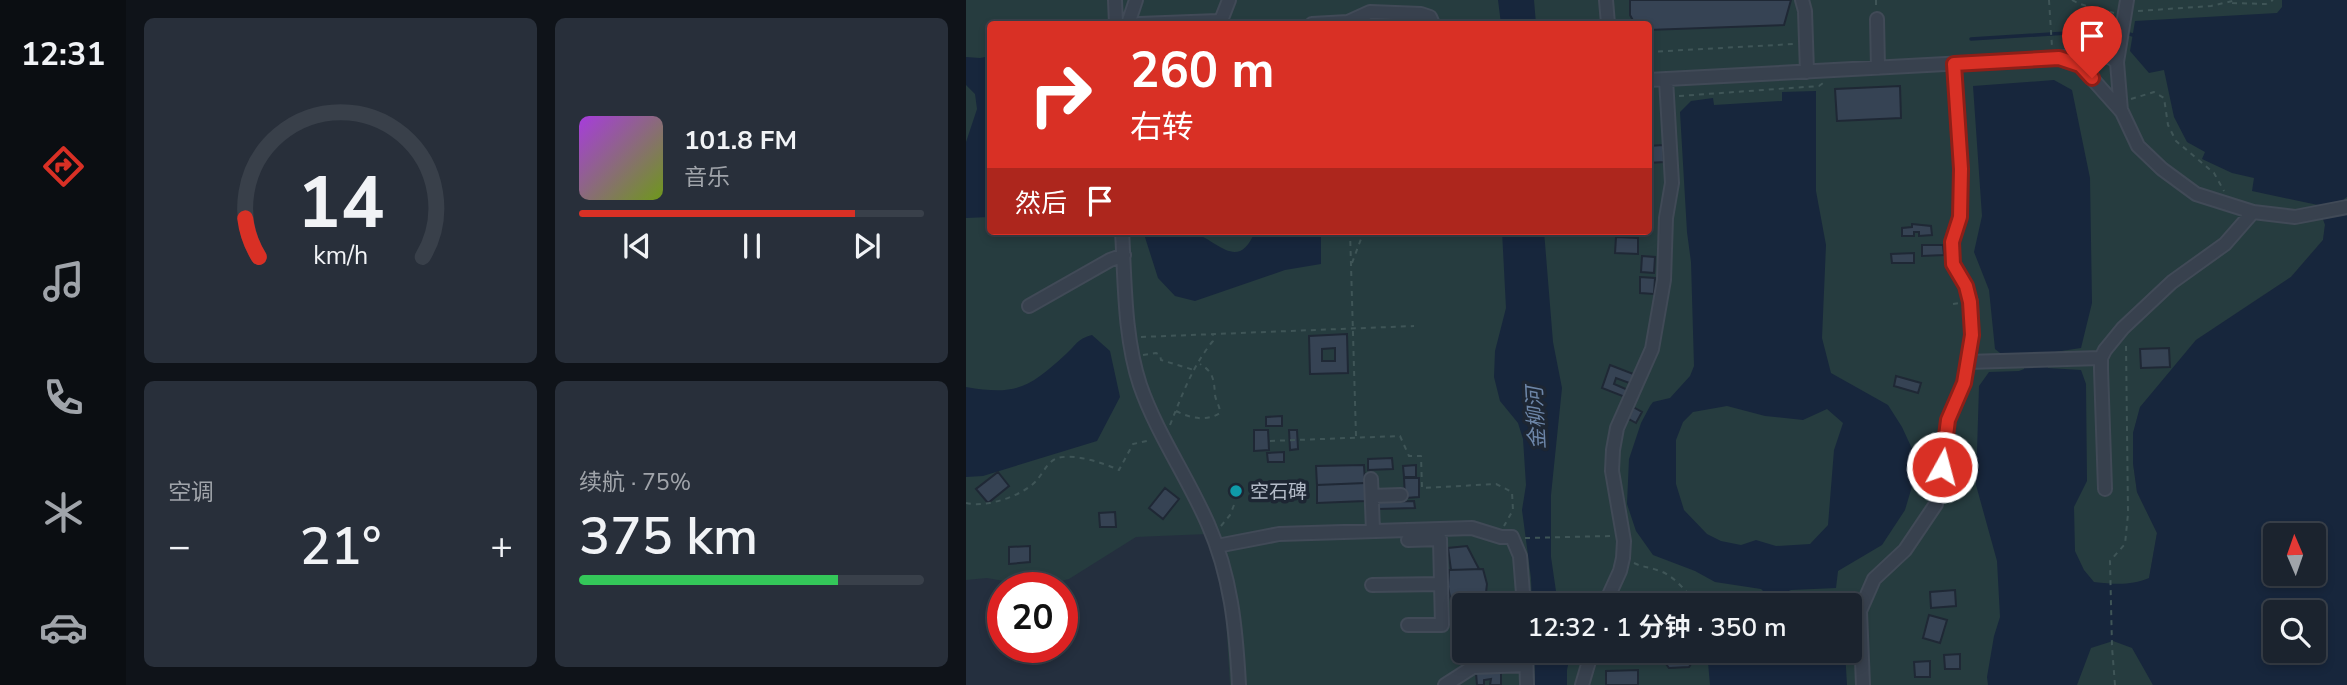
<!DOCTYPE html>
<html lang="zh">
<head>
<meta charset="utf-8">
<style>
  :root { --surface:#1b232e; --page:#282f3a; --text:#f1f3f6; --muted:#a0a4aa; --line:#39404a; --accent:#d93025 }
  body { margin:0; font-family:"Nunito Sans","Noto Sans SC",sans-serif; background:var(--page); color:var(--text); height:100vh; display:flex; flex-direction:column; font-size:26px; white-space:nowrap }
  * { box-sizing:border-box; margin:0 }
  p { font-size:23px; color:var(--muted) }
  .icon { flex:none; width:38px; height:38px; fill:none; stroke:currentColor; stroke-width:2; stroke-linecap:round; stroke-linejoin:round }
  .map { position:relative; flex:1; overflow:hidden }
  .drawer { display:flex; flex-direction:column; gap:18px; padding:18px; background:#0f1319; width:840px }
  .drawer>* { flex:none }
  .top-card { position:absolute; left:21px; top:21px; width:665px; height:214px; border-radius:7px; box-shadow:0 4px 10px #0003,0 0 0 2px var(--line); background:#d93025; color:#fff; overflow:hidden }
  .needle { width:46px; rotate:358deg }
  .fabs { position:absolute; left:1297px; top:523px; display:grid; gap:14px }
  .fabs a { display:grid; place-items:center; width:63px; height:63px; border-radius:7px; background:var(--surface); box-shadow:0 4px 10px #0003,0 0 0 2px var(--line); font-size:35px }
  .speed { position:absolute; left:21px; top:572px; display:flex; gap:14px; font-size:35px; font-weight:700; text-align:center }
  .speed>* { display:grid; place-content:center; width:91px; height:91px; border-radius:50%; background:var(--surface); box-shadow:0 4px 10px #0003,0 0 0 2px var(--line); line-height:1 }
  .speed .limit { border:10px solid #d22; background:#fff; color:#111 }
  .pin { position:absolute; display:grid; place-items:center; width:60px; height:60px; color:#fff; margin:-72px -30px; border-radius:50% 50% 50% 0; rotate:-45deg; box-shadow:0 0 7px #0007 }
  .pin .icon { rotate:45deg }
  .me { position:absolute; width:77px; margin:-38px; rotate:7deg; stroke-linejoin:round; filter:drop-shadow(0 0 5px #0008) }
  .turn { display:flex; align-items:center; gap:24px; height:147px; padding:0 28px; font-size:32px }
  .turn .icon { width:91px; height:91px; stroke-width:2.5 }
  .turn b { display:block; font-size:49px; line-height:60px }
  .then { display:flex; align-items:center; height:66px; padding:0 28px; background:#0003; gap:14px; font-size:26px }
  .big { font-size:52px; font-weight:600; line-height:1.1 }
  .drawer .widget { flex:1; display:flex; flex-direction:column; justify-content:center; gap:10px; min-width:0; padding:0 24px; border-radius:10px; background:var(--page) }
  .drawer .dial { align-items:center; gap:0 }
  .dial svg { height:182px; overflow:visible; fill:none; stroke:var(--line); stroke-width:7; stroke-linecap:round; text-anchor:middle }
  .dial text { fill:var(--text); stroke:none }
  .song { display:flex; align-items:center; gap:21px }
  .cover { width:84px; height:84px; border-radius:10px; background:linear-gradient(135deg,hsl(280 70% 55%),hsl(80 70% 35%)) }
  .played { height:7px; border-radius:4px; background:linear-gradient(90deg,var(--accent) 80%,var(--line) 80%) }
  .keys { display:flex; justify-content:space-around; direction:ltr }
  .heat { display:flex; justify-content:space-between; align-items:center; font-size:38px; direction:ltr }
  .charge { height:10px; border-radius:5px; background:linear-gradient(90deg,#34c759 75%,var(--line) 0) }
  .drawer .tiles { flex:1; display:grid; gap:18px; grid-template-columns:repeat(2,1fr) }
  .trip { position:absolute; left:486px; top:593px; width:410px; height:70px; border-radius:7px; background:var(--surface); box-shadow:0 4px 10px #0003,0 0 0 2px var(--line); font-weight:600; line-height:70px; text-align:center }
  main { display:flex; flex:1; min-height:0 }
  .tabs { display:flex; flex-direction:column; width:126px; justify-content:space-around; align-items:center; background:#0b0e12; color:var(--muted) }
  .tabs .icon { width:49px; height:49px }
  .tabs .on { color:var(--accent) }
  .tabs b { font-size:32px; color:var(--text) }
  .map>svg:first-child { display:block }
  .green { fill:#263c3f; fill-rule:evenodd }
  .water { fill:#17263c; fill-rule:evenodd }
  .lines { fill:none; stroke-linecap:round; stroke-linejoin:round }
  .stream { stroke:#17263c; stroke-width:3.5 }
  .building { fill:#364354; stroke:#1f2835; stroke-width:2; fill-rule:evenodd }
  .minor-casing { stroke:#414a57; stroke-width:16 }
  .path { stroke:#3f5557; stroke-width:2; stroke-dasharray:5 5; stroke-linecap:butt }
  .minor { stroke:#38414e; stroke-width:12 }
  .route-casing { stroke:#8d1f18; stroke-width:18 }
  .route { stroke:#d93025; stroke-width:12 }
  .culture-dot { fill:#0f9aa8; stroke:#1d2633; stroke-width:2.5 }
  .labels { text-anchor:middle; stroke-width:7; stroke-linejoin:round; paint-order:stroke }
  .poi-label { font-size:19px; fill:#b4bcc9; stroke:#1d2633; text-anchor:start }
  .water-label { font-size:21px; font-style:italic; fill:#6d86a8; stroke:#1d2633 }
</style>
</head>
<body>
<main>
<nav class="tabs">
<b>12:31</b>
<svg class="icon on" aria-label="directions" viewBox="0 0 24 24"><path d="M12 3l9 9-9 9-9-9zM9 14v-3h6M13 9l2 2-2 2"/></svg>
<svg class="icon" aria-label="music" viewBox="0 0 24 24"><path d="M9 18V5l10-2v13"/><circle cx="6" cy="18" r="3"/><circle cx="16" cy="16" r="3"/></svg>
<svg class="icon" aria-label="phone" viewBox="0 0 24 24"><path d="M5 4h4l2 5-3 2q2 4 5 5l2-3 5 2v4C11 20 4 13 5 4z"/></svg>
<svg class="icon" aria-label="climate" viewBox="0 0 24 24"><path d="M12 3v18M4 7l16 10M4 17L20 7"/></svg>
<svg class="icon" aria-label="car" viewBox="0 0 24 24"><path d="M5 17H2v-5l4-1 3-4h7l3 4 3 1v5h-3M9 17h6M6 11h13"/><circle cx="7" cy="17" r="2"/><circle cx="17" cy="17" r="2"/></svg>
</nav>
<section class="drawer">
<div class="tiles">
<div class="widget dial"><svg viewBox="0 0 100 80">
<path d="M14 69A42 42 0 1 1 86 69"/>
<path d="M14 69A42 42 0 0 1 8 52" stroke="#d93025"/>
<text x="50" y="56" font-size="32" font-weight="700">14</text>
<text x="50" y="72" font-size="11">km/h</text>
</svg></div>
<div class="widget">
<div class="song"><i class="cover"></i><div><b>101.8 FM</b><p>音乐</p></div></div>
<div class="played"></div>
<div class="keys"><svg class="icon" aria-label="previous" viewBox="0 0 24 24"><path d="M18 5L8 12l10 7zM5 5v14"/></svg><svg class="icon" aria-label="pause" viewBox="0 0 24 24"><path d="M8 5v14M16 5v14"/></svg><svg class="icon" aria-label="next" viewBox="0 0 24 24"><path d="M6 5l10 7-10 7zM19 5v14"/></svg></div>
</div>
<div class="widget"><p>空调</p>
<div class="heat"><a>−</a><b class="big">21°</b><a>+</a></div>
</div>
<div class="widget"><p>续航 · 75%</p><b class="big">375 km</b><div class="charge"></div></div>
</div>
</section>
<div class="map">
<svg width="1381" height="685" viewBox="0 0 1381 685">
  <rect width="100%" height="100%" fill="#242f3e"/>
  <path class="green" d="M0,0H1381V209L1359,225L1357,240L1325,277L1230,340L1174,408L1167,434V463L1171,492L1191,533L1183,579L1179,669L1187,685H264L258,586L241,534L170,537L103,579L72,587L21,578L0,580ZM24,24H682V231H24ZM499,606H884V651H499Z"/>
  <path class="water" d="M532,0H568L570,24H535Z
    M1316,0H1381V197L1378,199L1381,209V685H1187L1166,648L1147,641L1125,648L1111,685H1022L1021,677L1028,636L1034,617L1031,561L1010,485L1013,386L1023,372L1053,371L1058,369V353H1034L1029,349L1023,290L1008,252L1016,216L1007,86L1088,80L1106,90L1124,178L1126,303L1115,348L1082,353V368L1115,370L1120,384L1121,481L1108,507L1109,551L1118,570L1128,582C1148,584 1164,586 1183,578L1191,533L1171,492L1167,463V433L1174,407L1230,340L1325,277L1357,240L1359,225L1352,205L1286,191L1288,178L1266,173L1236,159L1239,152L1221,142L1208,117L1198,70L1183,73L1164,51L1169,21L1311,13L1316,7ZM1309,536H1348V574H1309ZM1309,612H1348V651H1309Z
    M24,56V217L0,218V142L11,109L9,94L0,85V57L14,58Z
    M850,91V191L860,245L856,338L865,373L922,405L936,427L948,453L947,483L939,510L916,545L872,571L870,588L825,590L816,594V605H797L800,602L799,593L795,589L749,582L729,571L687,555L670,531L661,504L663,459L675,423L684,406L687,402L704,398L724,376L728,366L725,262L721,232L714,112L725,101L747,98L748,105L816,101V92ZM761,406L799,416L837,420L861,409L877,423L868,450L862,525L844,544L810,546L790,540L775,545L755,541L741,534L718,510L710,484V440L717,422L727,412Z
    M177,231C190,231 216,228 227,232C253,242 273,272 289,231H355V264L319,270L229,301L209,296L192,278Z
    M536,231H578L587,342L596,388L585,495V557L592,605H566L565,578L556,510L560,485L557,439L552,423L534,401L528,377L529,351L540,308Z
    M126,335L144,351L154,397L131,441L17,476L0,477V387C51,396 64,387 100,354C111,344 111,339 126,335Z
    M568,651H605L601,670V685H569Z
    M741,651H879L881,685H744Z"/>
  <g class="lines">
    <path class="stream" d="M1005,39L1148,30L1167,35"/>
  </g>
  <path class="building" d="M664,0H825L818,25L682,30V24H669L664,15Z
    M934,86L935,118L871,121L869,89Z
    M697,145L698,162L682,163V146Z
    M946,224L965,226L966,235L953,236V232H948V236H936V228L946,227Z
    M650,237L672,238V254L649,253Z
    M956,245H977L978,255L956,256Z
    M948,253V263H926L925,254Z
    M676,256L689,257L688,273L675,272Z
    M674,277L689,278L688,294L674,293Z
    M381,334L382,373L344,374L343,336ZM369,348V361H356V349Z
    M1203,348L1204,367L1175,368L1174,349Z
    M644,365L670,375L666,384L650,378L648,384L662,390L659,397L636,388Z
    M930,376L955,383L952,393L928,386Z
    M667,407L676,412L670,423L661,418Z
    M316,416V426H300V417Z
    M288,430H302L303,450L288,451Z
    M323,430H331L332,449L324,450Z
    M318,452V462H302L301,453Z
    M426,458L427,469L402,470V459Z
    M398,465L399,483L351,485L350,466Z
    M450,465V477H438L437,466Z
    M32,472L43,486L22,503L10,489Z
    M438,478H453V497L439,498Z
    M399,483V501L351,503V485Z
    M199,488L213,499L197,519L183,508Z
    M448,501L449,508L412,509V502Z
    M149,512L150,527H134L133,513Z
    M64,546V562L43,564V547Z
    M501,546L513,569L485,570L482,548Z
    M517,569L521,584L519,601L485,602L482,587L483,570Z
    M989,590L990,606L965,608L964,592Z
    M513,601L511,606H499V622L485,621L486,602Z
    M963,615L981,620L974,643L957,638Z
    M703,653H722L725,664L723,667L703,668L700,664V657Z
    M994,654V669H979L978,655Z
    M964,661V677H949L948,662Z
    M672,670V685H640V671Z
    M535,672V685H524L525,679L518,680V685H511L510,673Z"/>
  <g class="lines">
    <defs>
      <path id="minor" d="M149,0L150,24
        M640,0L642,24
        M836,0L839,11L841,72
        M911,19L912,68
        M162,24L170,0
        M173,24L252,21L256,18L263,0
        M346,24L382,22L404,12L455,14L464,17L467,24
        M1097,60L1114,65L1156,112L1172,146L1196,169L1230,194L1287,212L1329,217L1381,207
        M682,80L1093,58C1113,56 1135,48 1151,62
        M1155,111L1151,62L1161,0
        M156,231C159,281 158,337 174,385C191,434 221,476 242,524C265,576 270,628 273,685
        M63,306L144,260L158,255
        M1001,362L1135,358
        M405,479L407,531
        M1139,489L1135,369V358L1139,350L1157,328L1206,282L1259,244L1287,212
        M406,496L435,495
        M251,546L313,534L506,528L535,537H546L554,556L558,606
        M406,585L475,584
        M638,606L654,571L657,558L658,541L646,471L647,450L651,428L686,349L698,280L700,218L706,183L700,79
        M442,625H476L474,539L442,540
        M560,651L561,685
        M479,685L507,667L560,665
        M616,685L626,651
        M897,685L894,611L908,579L939,550L970,504L982,420L998,383L1006,335L1005,302L1000,287L987,264L986,242L994,217L995,169L988,64"/>
    </defs>
    <use href="#minor" class="minor-casing"/>
    <path class="path" d="M910,0V8
      M1083,0L1086,47
      M1106,0C1120,8 1134,8 1148,13
      M1266,3L1300,4L1307,0
      M1172,11L1245,6L1271,0
      M682,52L828,44
      M713,96L853,86L857,83
      M1165,99L1188,92L1198,98L1202,125L1210,141L1248,173L1258,191
      M384,231L390,436
      M386,263L398,231
      M987,304L993,303
      M175,337L448,326
      M177,355L190,353L194,355L195,360L228,370
      M210,411C224,418 240,422 254,413C254,406 250,402 249,395C248,381 248,372 234,364
      M204,425C216,395 227,365 247,341V334
      M304,441L434,436L443,456H455L456,488L530,484L546,492L547,510L538,526
      M0,503C20,508 57,496 71,480C77,473 81,463 89,459C105,452 138,463 153,470L167,444L185,440
      M255,526L264,515L268,505
      M559,538L645,536
      M668,563C676,567 683,567 691,570C706,574 718,589 728,600L888,596
      M1149,685L1146,647L1144,561L1159,544L1162,514L1160,343"/>
    <use href="#minor" class="minor"/>
  </g>
  <g class="lines">
    <defs>
      <path id="route" d="M976,467L982,420L998,383L1006,335L1004,302L1000,286L987,264L986,242L994,217L995,169L988,64L1093,58L1114,65L1126,78"/>
    </defs>
    <use href="#route" class="route-casing"/>
    <use href="#route" class="route"/>
  </g>
  <circle class="culture-dot" cx="270" cy="491" r="7"/>
  <g class="labels">
    <g class="poi-label">
      <text x="284" y="498">空石碑</text>
    </g>
    <g class="water-label">
      <text transform="translate(570 418) rotate(-93)" y="7">金柳河</text>
    </g>
  </g>
</svg>
<div class="fabs">
<a><svg class="needle" viewBox="-14 -14 28 28"><path d="M0-13l5 13h-10z" fill="#e53935"/><path d="M0 13l5-13h-10z" fill="#a0a4aa"/></svg></a>
<a><svg class="icon" aria-label="search" viewBox="0 0 24 24"><circle cx="10" cy="10" r="6"/><path d="M15 15l6 6"/></svg></a>
</div>
<div class="speed"><div class="limit">20</div></div>
<div class="pin" style="left:1126px;top:78px;background:#d93025"><svg class="icon" aria-label="arrive" viewBox="0 0 24 24"><path d="M6 21V4h12l-3 4 3 4H6"/></svg></div>
<svg class="me" style="left:976px;top:467px" viewBox="-20 -20 40 40"><circle r="17" fill="#d93025" stroke="#fff" stroke-width="3"/><path d="M0-11L8 9 0 5-8 9z" fill="#fff"/></svg>
<div class="trip">12:32 · 1 分钟 · 350 m</div>
<div class="top-card">
<div class="turn"><svg class="icon" aria-label="right" viewBox="0 0 24 24"><path d="M7 20v-9h11M14 6l5 5-5 5"/></svg><div><b>260 m</b>右转</div></div>
<div class="then">然后<svg class="icon" aria-label="arrive" viewBox="0 0 24 24"><path d="M6 21V4h12l-3 4 3 4H6"/></svg></div>
</div>
</div>
</main>
</body>
</html>
